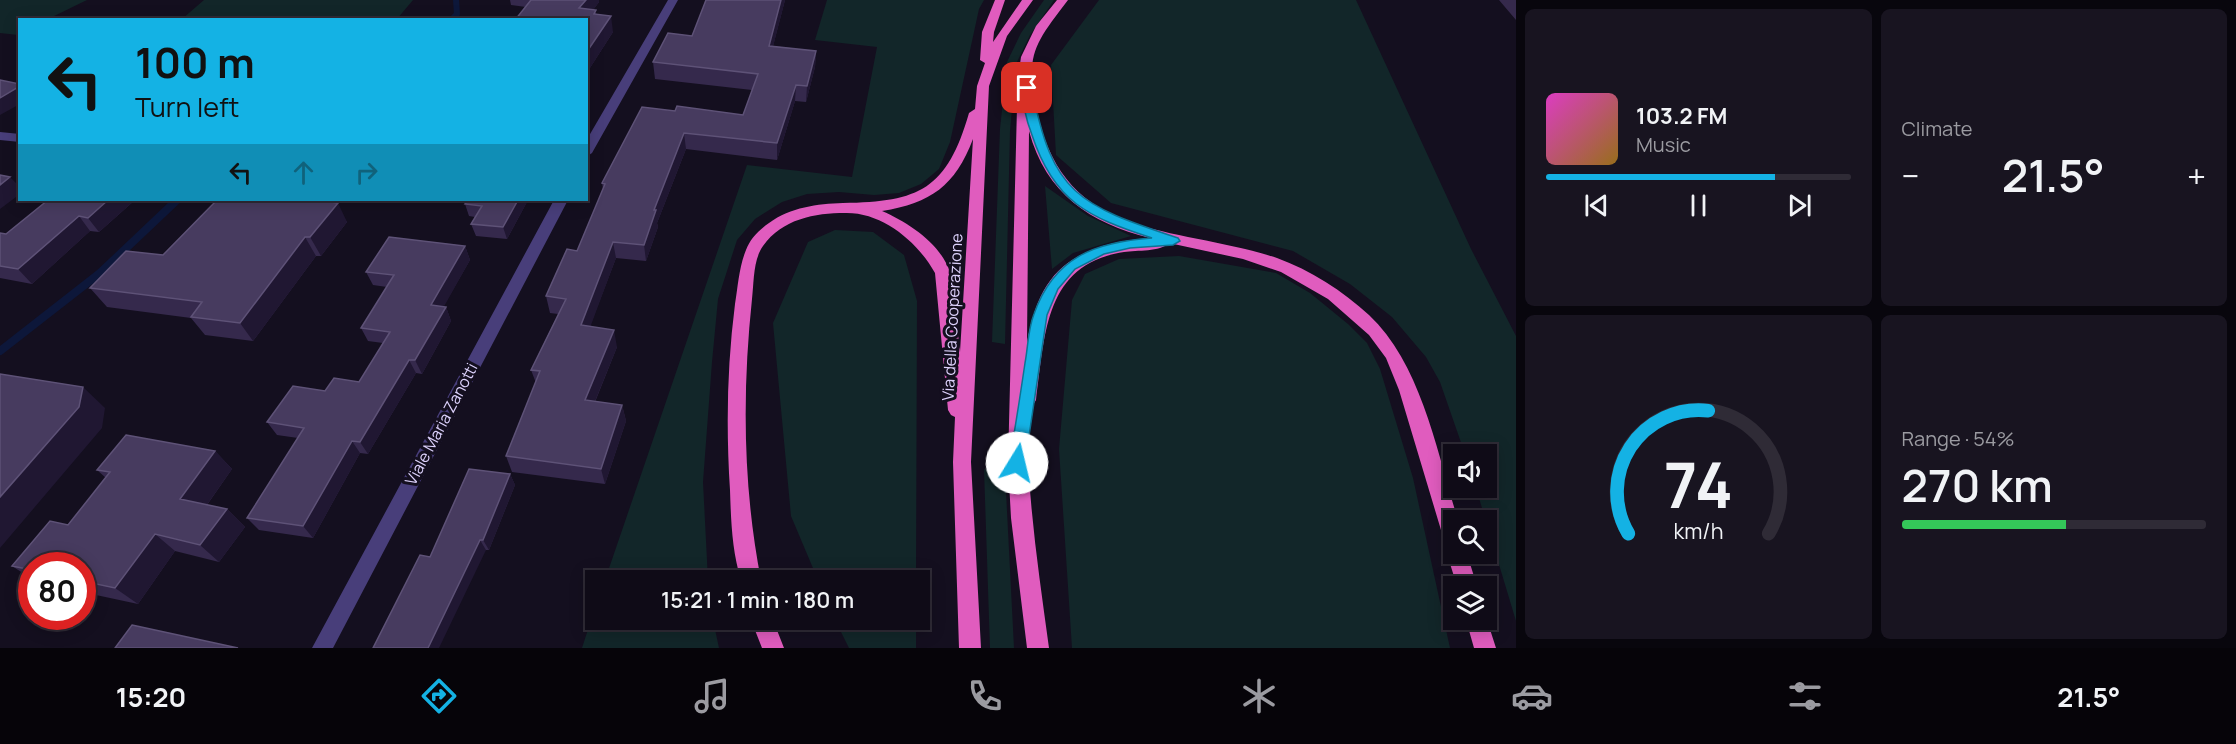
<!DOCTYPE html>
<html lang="en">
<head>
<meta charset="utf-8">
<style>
  :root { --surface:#0f0b17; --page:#181420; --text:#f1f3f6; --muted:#9b9ba1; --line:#2f2b36; --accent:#14b2e4 }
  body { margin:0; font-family:Manrope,sans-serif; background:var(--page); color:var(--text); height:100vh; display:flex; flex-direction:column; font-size:22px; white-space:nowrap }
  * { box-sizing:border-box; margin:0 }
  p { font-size:20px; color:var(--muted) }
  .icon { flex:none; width:33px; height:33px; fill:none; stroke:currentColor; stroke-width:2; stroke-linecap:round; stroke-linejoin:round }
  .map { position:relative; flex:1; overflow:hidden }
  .drawer { display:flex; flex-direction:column; gap:9px; padding:9px; background:#08060d; width:720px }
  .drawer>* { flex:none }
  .banner { position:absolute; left:18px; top:18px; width:570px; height:183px; border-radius:0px; box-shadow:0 3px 15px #0003,0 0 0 2px var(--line); background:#14b2e4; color:#111; overflow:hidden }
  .controls { position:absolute; left:1443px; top:444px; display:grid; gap:12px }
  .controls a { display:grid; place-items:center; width:54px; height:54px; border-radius:0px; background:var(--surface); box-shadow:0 3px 15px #0003,0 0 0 2px var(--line); font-size:30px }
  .speed { position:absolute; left:18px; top:552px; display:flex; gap:12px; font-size:30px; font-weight:700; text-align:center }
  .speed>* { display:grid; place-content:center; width:78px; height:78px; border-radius:50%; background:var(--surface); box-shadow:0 3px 15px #0003,0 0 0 2px var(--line); line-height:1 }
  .speed .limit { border:9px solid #d22; background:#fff; color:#111 }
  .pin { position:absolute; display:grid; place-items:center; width:51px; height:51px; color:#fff; margin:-26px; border-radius:12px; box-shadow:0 3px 9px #0006 }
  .me { position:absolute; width:66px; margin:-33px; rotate:9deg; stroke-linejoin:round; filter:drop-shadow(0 0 4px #0008) }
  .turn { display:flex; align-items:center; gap:21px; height:126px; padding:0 18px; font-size:27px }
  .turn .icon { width:78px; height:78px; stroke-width:2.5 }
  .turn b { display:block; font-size:42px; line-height:51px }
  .lanes { display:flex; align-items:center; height:57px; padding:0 18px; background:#0003; justify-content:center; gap:30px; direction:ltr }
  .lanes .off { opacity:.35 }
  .big { font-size:45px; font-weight:600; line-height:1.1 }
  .drawer .card { flex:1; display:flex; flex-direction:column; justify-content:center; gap:9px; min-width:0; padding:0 21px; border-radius:9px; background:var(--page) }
  .drawer .dial { align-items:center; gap:0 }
  .dial svg { height:156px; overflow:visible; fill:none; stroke:var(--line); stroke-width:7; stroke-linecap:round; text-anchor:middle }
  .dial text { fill:var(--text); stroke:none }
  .song { display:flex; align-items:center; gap:18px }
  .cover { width:72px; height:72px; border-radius:9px; background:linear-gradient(135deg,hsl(310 70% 55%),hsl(40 70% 35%)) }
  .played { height:6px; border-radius:3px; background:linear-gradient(90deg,var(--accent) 75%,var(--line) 75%) }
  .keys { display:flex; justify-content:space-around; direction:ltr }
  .heat { display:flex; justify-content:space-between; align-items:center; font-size:33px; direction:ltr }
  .charge { height:9px; border-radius:4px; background:linear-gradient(90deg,#34c759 54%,var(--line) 0) }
  .drawer .tiles { flex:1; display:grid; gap:9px; grid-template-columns:repeat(2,1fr) }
  .trip { position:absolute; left:585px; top:570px; width:345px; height:60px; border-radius:0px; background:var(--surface); box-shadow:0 3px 15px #0003,0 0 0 2px var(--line); font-weight:600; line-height:60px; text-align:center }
  .menu { display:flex; height:96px; justify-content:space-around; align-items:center; background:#060409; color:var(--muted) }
  .menu .icon { width:42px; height:42px }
  .menu .active { color:var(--accent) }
  .menu b { font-size:27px; color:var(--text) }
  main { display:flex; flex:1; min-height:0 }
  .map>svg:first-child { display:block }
  .green { fill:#122629 }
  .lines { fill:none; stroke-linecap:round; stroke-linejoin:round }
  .stream-far1 { stroke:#0d173a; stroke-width:6 }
  .stream { stroke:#0d173a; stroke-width:8 }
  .minor { fill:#483e7a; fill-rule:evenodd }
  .trunk { fill:#e05cbe; fill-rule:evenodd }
  .wall { fill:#35294c }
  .shaded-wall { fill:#201732 }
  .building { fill:#473b5f; stroke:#5e5277; stroke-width:1.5 }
  .route { fill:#14b2e4; stroke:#0d7494; stroke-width:1.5 }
  .labels { text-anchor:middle; stroke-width:6; stroke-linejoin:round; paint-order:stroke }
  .street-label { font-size:16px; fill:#dcd1fb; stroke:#140f1f }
</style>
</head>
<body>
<main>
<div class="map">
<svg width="1516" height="648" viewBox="0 0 1516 648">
  <rect width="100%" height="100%" fill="#140f1f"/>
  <path class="green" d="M0,0H87L48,19L20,20L18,35L0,33Z
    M204,0H413L397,19H182Z
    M827,0H984L979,9L950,142L939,169L921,184L899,193L874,195L839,192L807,194L782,202L755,219L737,240L718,299L712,362L703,482L708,580H605L747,165L852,177L877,47L815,40Z
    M1044,0H1054L1030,35L1016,64L1010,131L1005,344L992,342L1000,129L1007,62L1021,33Z
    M1099,0H1356L1471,249L1516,336V621L1476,488H1486V454H1465L1440,382L1426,357L1392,317L1350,284L1293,251L1111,203L1056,155L1051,65Z
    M1045,186L1088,216L1131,236L1073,253L1052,269Z
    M835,230L873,232L904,255L917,301L916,580H818L791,516L773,323L808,242Z
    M1179,256L1276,273L1310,293L1348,324L1367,343L1380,369L1413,478L1450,648H1072L1059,449L1072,300L1085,274L1119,259Z
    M984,469L1005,472L1014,648H990Z
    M595,608L596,620H713L719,648H582Z
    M835,620H916V648H849Z"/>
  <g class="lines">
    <path class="stream-far1" d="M451,20L457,14L456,0"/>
    <path class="stream" d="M0,351L100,273L177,200"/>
    <path class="minor" d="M668,0H678L592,153L586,157V141Z
      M0,132L20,134V142L0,140Z
      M554,200H568L333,648H312Z"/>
    <path class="trunk" d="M995,0H1005L994,32L993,42L1022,0H1033L1007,36L989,86L971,462L981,648H959L953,462L955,417L951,415L948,410L935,273C917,241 882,212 845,213C815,213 782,219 763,246C753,260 754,282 752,299C742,393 743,488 761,580H741C732,551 731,521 730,490C726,428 727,366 735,304C738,286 739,267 746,250C750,239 759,230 769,223C791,207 817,204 843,203C920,202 947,189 969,113L975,109L977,86L985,63L980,60L982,32ZM973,139L960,352C957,332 957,289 950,272C940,243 909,223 882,211C931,203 955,186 973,139Z
      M1057,0H1068C1032,47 1025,56 1038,115C1066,243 1178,225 1277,258C1310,270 1343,291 1369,315C1422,365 1437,453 1458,520H1454V554H1467L1477,586H1457L1447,554L1450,548L1444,540L1399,390L1386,358L1369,335L1328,299L1281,272L1243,259L1169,243C1160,252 1137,250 1124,252C1044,264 1045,335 1036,400L1033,405L1027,407C1026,489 1038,567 1049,648H1027L1011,518L1008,463L1017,107L1023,103L1018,78L1021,57L1036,26ZM1029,131C1046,194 1090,223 1150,238C1075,247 1041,265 1027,343Z
      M1486,617L1496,648H1474L1466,620H1486Z
      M751,620H773L784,648H762Z"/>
  </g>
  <path class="wall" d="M510,0H599V2L593,10L613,32L588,71H586V20L526,7L511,5Z
    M706,0H785L773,46L816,51L815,67L806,102L795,101L777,160L686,149L657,223L658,227L646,261L616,258L590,326L617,347L595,402L622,405L626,421L605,484L512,472L506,456L536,383L531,370L558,314L550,313L546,296L577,251L603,189L602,183L675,111L743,115L752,90L655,79L653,62L692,36Z
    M1499,0H1516V20Z
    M48,200H135L99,232L90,231L32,284L0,278V233L6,234Z
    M217,200H331L347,222L321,256H316L253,341L205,335L191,318L107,307L90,288L163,255Z
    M468,200H528L507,239L476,236L471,224L475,217L469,216L465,204Z
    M465,246L470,260L443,307H446L451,321L422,374L416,373L368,454L360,453L313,538L259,530L247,518L298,438L277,435L267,422L325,391L359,382L383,343L368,341L361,328L387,287L373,285L366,272Z
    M215,451L232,469L207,505L227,509L245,527L219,562L175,551L138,604L82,592V566H32V579L12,566L68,525L106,478L97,470Z
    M510,474L515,485L489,550H486L430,557Z"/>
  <path class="shaded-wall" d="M586,0H599V2L586,20L579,8Z
    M781,0H785L769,62V46Z
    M611,16L613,32L588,71L586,61V53Z
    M816,51L815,67L806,102L807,86Z
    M796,85L795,101L777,160V143Z
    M20,86V104L0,115V98Z
    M684,133L686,149L657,223L658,227L646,261L644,245L654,210Z
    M10,177L20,187V194L0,209V185Z
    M108,200H135L99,232L88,218Z
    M316,200H331L335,207L338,203L347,222L321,256L310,237Z
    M518,200H528L507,239L503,227Z
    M79,216L90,231L32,284L18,269Z
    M305,237L316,256L253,341L240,323Z
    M613,242L616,258L585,341L581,325Z
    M465,246L470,260L437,319L431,305Z
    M446,307L451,321L422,374L415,360Z
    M614,330L617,347L589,416L585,400Z
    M409,360L416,373L368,454L360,442Z
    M83,387L105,408L102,428L0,548V497Z
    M622,405L626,421L605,484L601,469Z
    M352,441L360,453L313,538L303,526Z
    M215,451L232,469L199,516L180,499Z
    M510,474L515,485L489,550L483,540Z
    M227,509L245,527L219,562L200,545Z
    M155,534L175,551L138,604L115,588Z
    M480,540L486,550L439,648H428Z"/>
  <path class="building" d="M531,0H586L579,8L596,10L594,14L611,16L586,53V20H515Z
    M706,0H781L769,46L816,51L807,86L796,85L777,143L684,133L654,210H656L644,245L613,242L581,325L614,330L585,400L622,405L601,469L506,456L540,371L531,370L566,299L546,296L567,249L577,251L605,184L602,183L642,107L675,111L677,106L743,115L758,74L653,62L668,33L692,36Z
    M0,80L20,84V86L0,98Z
    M0,175L10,177L0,185Z
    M48,200H108L88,218L79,216L18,269L0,266V233L6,234Z
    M217,200H316L338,203L310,237H305L240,323L191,317L202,302L90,288L126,251L163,255Z
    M468,200H518L503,227L471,224L482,206L465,204Z
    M389,237L465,246L431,305L446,307L415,360H409L360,442L352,441L303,526L247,518L304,428L267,422L293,386L325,391L334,378L359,382L390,332L361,328L394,275L366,272Z
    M0,374L83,387L79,407L0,497Z
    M126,435L215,451L180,499L227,509L200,545L155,534L115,588L82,581V566H32V570L12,566L50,521L68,525L110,472L97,470Z
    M469,469L510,474L483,540H480L428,648H373L420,555L430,557Z
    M132,625L238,648H115Z"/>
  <path class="route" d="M1024,85L1032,88C1052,195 1079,205 1178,238L1180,241L1173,245L1130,248L1104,254L1075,269L1058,289L1047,315L1025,463L1023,468L1017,470L1011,468L1009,463C1015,430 1020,397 1025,363C1028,347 1028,329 1034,314C1054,257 1095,242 1152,238C1088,217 1054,202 1032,135C1027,122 1020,98 1024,85Z"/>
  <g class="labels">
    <g class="street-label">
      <text transform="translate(952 317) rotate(-87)" y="6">Via della Cooperazione</text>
      <text transform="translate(441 424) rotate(-62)" y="6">Viale Maria Zanotti</text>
    </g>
  </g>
</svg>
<div class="controls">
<a><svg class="icon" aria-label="sound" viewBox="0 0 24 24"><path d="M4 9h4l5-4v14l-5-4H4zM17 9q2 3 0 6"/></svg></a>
<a><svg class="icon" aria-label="search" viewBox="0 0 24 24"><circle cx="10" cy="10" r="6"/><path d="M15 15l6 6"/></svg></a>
<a><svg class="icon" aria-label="layers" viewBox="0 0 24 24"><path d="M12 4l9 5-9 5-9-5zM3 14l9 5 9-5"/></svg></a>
</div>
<div class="speed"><div class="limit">80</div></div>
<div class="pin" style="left:1027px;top:88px;background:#d93025"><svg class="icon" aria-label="arrive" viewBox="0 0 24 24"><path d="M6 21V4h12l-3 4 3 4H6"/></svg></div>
<svg class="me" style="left:1017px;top:463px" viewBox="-20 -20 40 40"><circle r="19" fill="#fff"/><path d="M0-13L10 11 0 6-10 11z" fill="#14b2e4"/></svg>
<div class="trip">15:21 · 1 min · 180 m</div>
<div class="banner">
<div class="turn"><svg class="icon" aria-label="left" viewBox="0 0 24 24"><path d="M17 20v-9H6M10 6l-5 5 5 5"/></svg><div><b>100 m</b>Turn left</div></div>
<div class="lanes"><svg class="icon" aria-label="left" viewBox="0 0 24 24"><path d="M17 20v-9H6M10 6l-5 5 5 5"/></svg><svg class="icon off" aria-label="ahead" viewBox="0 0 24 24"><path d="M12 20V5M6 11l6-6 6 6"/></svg><svg class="icon off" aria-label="right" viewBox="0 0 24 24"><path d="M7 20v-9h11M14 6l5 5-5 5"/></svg></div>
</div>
</div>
<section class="drawer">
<div class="tiles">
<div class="card">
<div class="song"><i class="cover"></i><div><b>103.2 FM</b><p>Music</p></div></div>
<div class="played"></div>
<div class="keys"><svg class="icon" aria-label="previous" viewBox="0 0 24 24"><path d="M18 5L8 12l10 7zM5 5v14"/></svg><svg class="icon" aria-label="pause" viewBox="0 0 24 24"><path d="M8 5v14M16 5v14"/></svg><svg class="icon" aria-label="next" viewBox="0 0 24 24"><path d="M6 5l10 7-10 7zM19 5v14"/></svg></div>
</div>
<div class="card"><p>Climate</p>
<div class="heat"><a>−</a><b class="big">21.5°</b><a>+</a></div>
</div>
<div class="card dial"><svg viewBox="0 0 100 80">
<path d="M14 69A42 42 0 1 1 86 69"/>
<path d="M14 69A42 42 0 0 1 55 6" stroke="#14b2e4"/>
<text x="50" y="56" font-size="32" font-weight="700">74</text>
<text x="50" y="72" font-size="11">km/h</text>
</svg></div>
<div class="card"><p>Range · 54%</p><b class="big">270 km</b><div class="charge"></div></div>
</div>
</section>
</main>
<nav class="menu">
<b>15:20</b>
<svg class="icon active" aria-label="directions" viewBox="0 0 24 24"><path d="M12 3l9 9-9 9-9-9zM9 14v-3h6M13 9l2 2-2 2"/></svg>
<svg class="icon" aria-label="music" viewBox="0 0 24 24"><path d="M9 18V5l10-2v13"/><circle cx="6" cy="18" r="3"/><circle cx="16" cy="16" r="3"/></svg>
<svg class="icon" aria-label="phone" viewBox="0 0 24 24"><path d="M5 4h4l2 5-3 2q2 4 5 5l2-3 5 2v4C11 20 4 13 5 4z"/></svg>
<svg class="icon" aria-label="climate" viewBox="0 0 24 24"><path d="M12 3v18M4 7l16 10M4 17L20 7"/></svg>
<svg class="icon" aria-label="car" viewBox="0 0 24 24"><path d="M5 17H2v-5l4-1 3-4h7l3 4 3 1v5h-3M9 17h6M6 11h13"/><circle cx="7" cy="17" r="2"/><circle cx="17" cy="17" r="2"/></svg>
<svg class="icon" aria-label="filters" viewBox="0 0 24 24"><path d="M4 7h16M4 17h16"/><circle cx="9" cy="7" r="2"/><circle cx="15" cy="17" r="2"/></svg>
<b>21.5°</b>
</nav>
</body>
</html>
